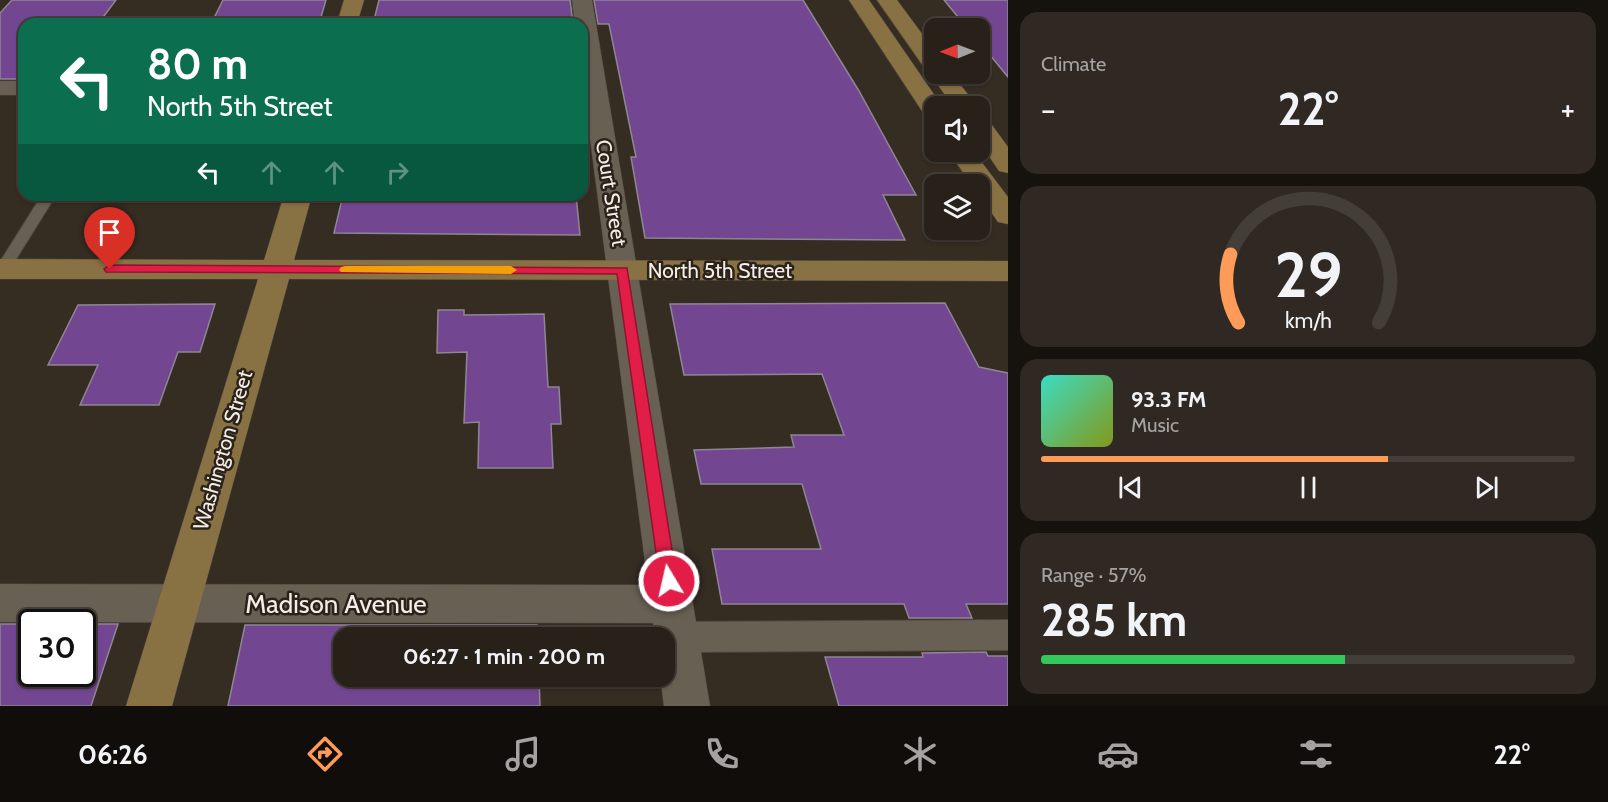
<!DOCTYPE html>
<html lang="en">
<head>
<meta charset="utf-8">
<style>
  :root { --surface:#28211a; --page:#302923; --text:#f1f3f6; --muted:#a5a3a2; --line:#443e39; --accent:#fe9b59 }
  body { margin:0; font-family:Cabin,sans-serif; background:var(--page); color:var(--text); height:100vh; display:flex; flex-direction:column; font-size:22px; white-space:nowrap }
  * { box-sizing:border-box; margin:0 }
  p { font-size:20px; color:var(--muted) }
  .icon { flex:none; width:33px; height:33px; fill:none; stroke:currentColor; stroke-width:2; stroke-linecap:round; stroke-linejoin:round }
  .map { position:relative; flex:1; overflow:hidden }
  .panel { display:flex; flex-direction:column; gap:12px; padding:12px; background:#16120e; width:600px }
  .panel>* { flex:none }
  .guide { position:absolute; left:18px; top:18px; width:570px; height:183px; border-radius:18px; box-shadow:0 2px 4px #0004,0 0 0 2px var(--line); background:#0b6e4f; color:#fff; overflow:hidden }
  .needle { width:39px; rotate:269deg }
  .controls { position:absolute; left:924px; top:18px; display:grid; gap:12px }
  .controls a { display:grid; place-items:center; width:66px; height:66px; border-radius:12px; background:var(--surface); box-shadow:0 2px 4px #0004,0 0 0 2px var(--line); font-size:30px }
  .speed { position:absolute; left:18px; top:609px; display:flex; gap:12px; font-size:30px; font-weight:700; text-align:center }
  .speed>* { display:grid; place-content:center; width:78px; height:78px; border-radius:50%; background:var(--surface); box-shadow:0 2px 4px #0004,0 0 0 2px var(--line); line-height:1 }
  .speed .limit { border:3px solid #111; border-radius:9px; background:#fff; color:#111 }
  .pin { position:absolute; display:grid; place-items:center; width:51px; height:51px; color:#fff; margin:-62px -26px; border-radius:50% 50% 50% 0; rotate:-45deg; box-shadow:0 0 6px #0007 }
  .pin .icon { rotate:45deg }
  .me { position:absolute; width:66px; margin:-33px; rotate:351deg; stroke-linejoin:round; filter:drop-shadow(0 0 4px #0008) }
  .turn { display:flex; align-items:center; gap:21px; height:126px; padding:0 30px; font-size:27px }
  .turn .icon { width:78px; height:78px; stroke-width:2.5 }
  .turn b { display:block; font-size:42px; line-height:51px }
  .lanes { display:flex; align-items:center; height:57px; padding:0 30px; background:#0003; justify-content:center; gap:30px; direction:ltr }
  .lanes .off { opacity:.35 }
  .big { font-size:45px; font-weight:700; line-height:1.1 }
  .panel .card { flex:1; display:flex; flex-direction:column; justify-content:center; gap:9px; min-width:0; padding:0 21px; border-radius:18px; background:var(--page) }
  .panel .dial { align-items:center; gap:0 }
  .dial svg { height:156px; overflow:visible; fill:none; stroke:var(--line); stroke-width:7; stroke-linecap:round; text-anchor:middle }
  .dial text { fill:var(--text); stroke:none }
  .song { display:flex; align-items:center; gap:18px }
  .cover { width:72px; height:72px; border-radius:9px; background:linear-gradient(135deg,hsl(170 70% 55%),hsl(70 70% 35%)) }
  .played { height:6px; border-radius:3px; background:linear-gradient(90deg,var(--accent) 65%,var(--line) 65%) }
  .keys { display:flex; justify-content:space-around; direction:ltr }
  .heat { display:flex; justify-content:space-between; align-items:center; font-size:33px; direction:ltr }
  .charge { height:9px; border-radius:4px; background:linear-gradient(90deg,#34c759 57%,var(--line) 0) }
  .trip { position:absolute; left:333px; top:627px; width:342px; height:60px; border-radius:18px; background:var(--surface); box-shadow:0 2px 4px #0004,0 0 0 2px var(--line); font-weight:700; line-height:60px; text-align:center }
  .menu { display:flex; height:96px; justify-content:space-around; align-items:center; background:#100d0a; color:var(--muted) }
  .menu .icon { width:42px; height:42px }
  .menu .active { color:var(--accent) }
  .menu b { font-size:27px; color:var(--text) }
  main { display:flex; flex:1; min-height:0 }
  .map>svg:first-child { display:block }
  .building { fill:#734691; stroke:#8e8693; stroke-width:1.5 }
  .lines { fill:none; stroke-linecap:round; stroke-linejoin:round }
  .service-casing { stroke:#504940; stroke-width:2 }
  .pedestrian-casing { stroke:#504940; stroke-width:2 }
  .minor-casing { stroke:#504940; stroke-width:1 }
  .primary-casing { stroke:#504940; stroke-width:1 }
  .service { fill:#696054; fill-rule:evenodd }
  .pedestrian { fill:#696054; fill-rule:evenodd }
  .minor { fill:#696054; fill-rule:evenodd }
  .primary { fill:#887143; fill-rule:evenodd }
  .route { fill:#e11d48; stroke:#92132f; stroke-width:1.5 }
  .slow { fill:#f59e0b }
  .labels { text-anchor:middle; stroke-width:5; stroke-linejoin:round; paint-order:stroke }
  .street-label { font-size:21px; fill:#f4eee8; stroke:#2b2319 }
  .near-street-label { font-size:26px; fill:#f4eee8; stroke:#2b2319 }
</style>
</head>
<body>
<main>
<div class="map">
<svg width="1008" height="706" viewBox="0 0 1008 706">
  <rect width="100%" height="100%" fill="#352c22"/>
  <path class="building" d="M12,0H116L98,24H24V79H0V13Z
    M223,0H326L319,24H211Z
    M379,0H570L573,24H373Z
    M594,0H803L859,91L916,195H883L905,240L645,238L631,157H636L609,24H598Z
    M944,0H1008V77L980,43V28H967Z
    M343,195H576L580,235L334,233Z
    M945,303L979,367L1008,373V604H966L972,618H909L904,604H722L712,549H821L802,484H701L694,450L794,447L791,435H844L822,374L684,375L670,304Z
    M215,304L200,352H178L159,405H80L98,365H48L78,305Z
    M438,310H464V315L544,314L548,387H559L561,424H551L553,468H478L479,422L464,423L467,352L437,353Z
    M0,624H32V674H82V624H118L91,706H0Z
    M245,625H537V638H344V676H539L540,706H228Z
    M986,652L988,656H1008V706H839L825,657H923L922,653Z"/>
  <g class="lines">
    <defs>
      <path id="service" d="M42,195H56L8,272L0,273V262Z"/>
      <path id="pedestrian" d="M1008,620V650L677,652L666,647L664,638L661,637L666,627L677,622Z"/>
      <path id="minor" d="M572,0H592L710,706H664L660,676H664V638H655L653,623L0,622V584L648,585L582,76V24H575Z
        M0,81H24V95H0Z"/>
      <path id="primary" d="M344,0H364L357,24H337Z
        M849,0H869L942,106H934V119L926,117Z
        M877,0H897L934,50V74H952L977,106H953L930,74L932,71L926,70Z
        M980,119L989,121L1008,147V173L999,171L980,143Z
        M949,152H974L1008,197V224L998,222L980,196V184H971Z
        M284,195H312L294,260L1008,261V281L289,279L172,706H126L258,279H0V259L264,260Z"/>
    </defs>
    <use href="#service" class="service-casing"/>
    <use href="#pedestrian" class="pedestrian-casing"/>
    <use href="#minor" class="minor-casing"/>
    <use href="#primary" class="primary-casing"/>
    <use href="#service" class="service"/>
    <use href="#pedestrian" class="pedestrian"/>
    <use href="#minor" class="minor"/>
    <use href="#primary" class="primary"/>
  </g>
  <path class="route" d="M110,265L627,268L677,581L675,587L669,589L662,587L660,581L617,274L106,272L104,269Z"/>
  <path class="slow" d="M345,266H511L517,270L511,274L341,272L339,270L341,267Z"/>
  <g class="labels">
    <g class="street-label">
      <text transform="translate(611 193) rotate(81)" y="7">Court Street</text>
      <text x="720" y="278">North 5th Street</text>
      <text transform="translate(223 450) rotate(-74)" y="7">Washington Street</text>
    </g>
    <g class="near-street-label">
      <text x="336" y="613">Madison Avenue</text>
    </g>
  </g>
</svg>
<div class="controls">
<a><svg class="needle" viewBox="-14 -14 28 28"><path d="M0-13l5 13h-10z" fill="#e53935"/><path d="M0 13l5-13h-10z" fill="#a5a3a2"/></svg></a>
<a><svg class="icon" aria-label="sound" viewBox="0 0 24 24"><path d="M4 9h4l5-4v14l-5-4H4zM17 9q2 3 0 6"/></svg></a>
<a><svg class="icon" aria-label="layers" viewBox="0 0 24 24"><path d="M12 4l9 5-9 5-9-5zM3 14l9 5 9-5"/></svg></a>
</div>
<div class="speed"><div class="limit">30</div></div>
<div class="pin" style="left:110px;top:269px;background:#d93025"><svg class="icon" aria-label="arrive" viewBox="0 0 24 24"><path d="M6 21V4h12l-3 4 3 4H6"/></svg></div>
<svg class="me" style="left:669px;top:581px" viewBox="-20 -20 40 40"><circle r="17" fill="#e11d48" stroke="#fff" stroke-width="3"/><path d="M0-11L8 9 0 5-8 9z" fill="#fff"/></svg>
<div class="trip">06:27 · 1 min · 200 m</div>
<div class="guide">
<div class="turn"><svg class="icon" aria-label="left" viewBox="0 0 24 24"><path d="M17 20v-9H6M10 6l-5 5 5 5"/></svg><div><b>80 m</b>North 5th Street</div></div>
<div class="lanes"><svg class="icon" aria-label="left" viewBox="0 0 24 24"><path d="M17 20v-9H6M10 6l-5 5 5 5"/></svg><svg class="icon off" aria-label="ahead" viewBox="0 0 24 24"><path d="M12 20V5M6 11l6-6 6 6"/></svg><svg class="icon off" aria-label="ahead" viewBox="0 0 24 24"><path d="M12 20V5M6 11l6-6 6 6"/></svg><svg class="icon off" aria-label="right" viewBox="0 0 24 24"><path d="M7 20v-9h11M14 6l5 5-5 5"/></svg></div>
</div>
</div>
<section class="panel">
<div class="card"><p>Climate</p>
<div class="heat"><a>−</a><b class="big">22°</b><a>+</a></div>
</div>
<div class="card dial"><svg viewBox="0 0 100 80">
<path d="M14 69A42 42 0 1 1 86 69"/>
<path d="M14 69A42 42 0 0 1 10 34" stroke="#fe9b59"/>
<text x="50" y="56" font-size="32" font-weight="700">29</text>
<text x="50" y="72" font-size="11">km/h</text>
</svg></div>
<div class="card">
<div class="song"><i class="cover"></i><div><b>93.3 FM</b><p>Music</p></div></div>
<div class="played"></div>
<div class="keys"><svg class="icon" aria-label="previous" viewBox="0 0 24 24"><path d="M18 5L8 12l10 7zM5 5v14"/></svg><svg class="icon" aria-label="pause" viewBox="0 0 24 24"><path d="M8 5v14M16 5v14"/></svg><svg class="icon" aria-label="next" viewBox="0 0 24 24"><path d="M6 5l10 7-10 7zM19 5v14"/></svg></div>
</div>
<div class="card"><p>Range · 57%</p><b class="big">285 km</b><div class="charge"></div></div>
</section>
</main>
<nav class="menu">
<b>06:26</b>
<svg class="icon active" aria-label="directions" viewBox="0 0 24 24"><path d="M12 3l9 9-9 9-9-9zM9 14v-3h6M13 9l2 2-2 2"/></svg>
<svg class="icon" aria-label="music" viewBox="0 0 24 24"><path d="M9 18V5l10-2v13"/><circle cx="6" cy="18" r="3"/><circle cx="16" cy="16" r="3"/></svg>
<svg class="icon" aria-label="phone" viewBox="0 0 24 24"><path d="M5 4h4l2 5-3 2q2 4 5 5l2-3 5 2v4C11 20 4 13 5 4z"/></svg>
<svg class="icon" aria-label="climate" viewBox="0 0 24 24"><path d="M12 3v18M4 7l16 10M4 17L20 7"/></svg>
<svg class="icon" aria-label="car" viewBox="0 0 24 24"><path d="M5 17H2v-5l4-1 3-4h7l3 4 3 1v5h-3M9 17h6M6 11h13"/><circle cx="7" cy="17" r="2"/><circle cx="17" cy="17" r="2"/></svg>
<svg class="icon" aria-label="filters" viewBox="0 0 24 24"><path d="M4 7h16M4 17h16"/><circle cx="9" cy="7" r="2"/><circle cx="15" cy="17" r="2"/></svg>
<b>22°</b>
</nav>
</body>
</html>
